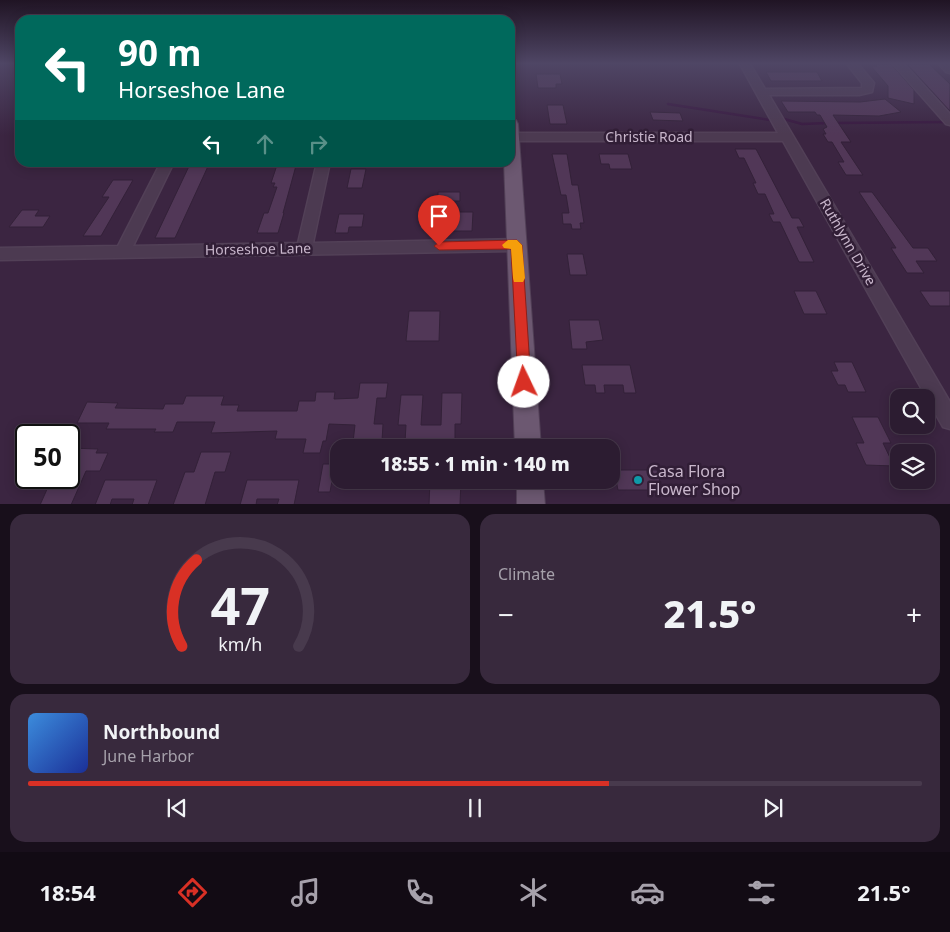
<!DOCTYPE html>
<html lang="en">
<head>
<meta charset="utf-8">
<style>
  :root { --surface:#2c1c31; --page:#38293d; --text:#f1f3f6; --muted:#a6a1ab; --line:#483a4d; --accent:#d93025 }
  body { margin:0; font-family:"Noto Sans",sans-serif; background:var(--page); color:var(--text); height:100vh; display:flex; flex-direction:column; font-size:19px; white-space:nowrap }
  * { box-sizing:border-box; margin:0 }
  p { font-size:16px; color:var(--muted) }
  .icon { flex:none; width:28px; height:28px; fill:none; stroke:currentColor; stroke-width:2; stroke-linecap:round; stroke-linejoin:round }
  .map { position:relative; height:504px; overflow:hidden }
  .details { display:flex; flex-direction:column; gap:10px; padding:10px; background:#180f1b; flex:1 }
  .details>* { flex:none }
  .banner { position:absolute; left:15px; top:15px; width:500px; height:152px; border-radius:15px; box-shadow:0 2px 12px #0003,0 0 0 1px var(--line); background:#00695c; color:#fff; overflow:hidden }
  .controls { position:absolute; left:890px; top:389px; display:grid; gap:10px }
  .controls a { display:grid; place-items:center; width:45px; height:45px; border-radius:10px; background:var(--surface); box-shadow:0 2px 12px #0003,0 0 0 1px var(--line); font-size:25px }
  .speed { position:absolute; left:15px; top:424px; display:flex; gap:10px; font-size:25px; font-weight:700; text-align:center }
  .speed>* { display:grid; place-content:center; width:65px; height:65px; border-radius:50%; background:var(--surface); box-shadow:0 2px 12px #0003,0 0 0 1px var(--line); line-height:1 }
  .speed .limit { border:2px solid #111; border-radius:8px; background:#fff; color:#111 }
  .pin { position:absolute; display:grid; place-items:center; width:42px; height:42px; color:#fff; margin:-51px -21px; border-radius:50% 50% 50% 0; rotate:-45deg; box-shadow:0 0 5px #0007 }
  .pin .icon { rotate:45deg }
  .me { position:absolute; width:55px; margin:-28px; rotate:357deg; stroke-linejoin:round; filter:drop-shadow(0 0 4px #0008) }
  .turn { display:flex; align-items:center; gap:18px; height:105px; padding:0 20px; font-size:22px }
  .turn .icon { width:65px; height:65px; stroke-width:2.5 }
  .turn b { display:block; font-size:35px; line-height:42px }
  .lanes { display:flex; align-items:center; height:48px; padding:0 20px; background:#0003; justify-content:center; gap:25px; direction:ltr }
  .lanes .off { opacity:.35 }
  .big { font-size:38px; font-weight:800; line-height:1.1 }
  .details .tile { flex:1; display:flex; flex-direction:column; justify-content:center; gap:8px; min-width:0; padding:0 18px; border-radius:15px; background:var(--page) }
  .details .dial { align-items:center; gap:0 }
  .dial svg { height:130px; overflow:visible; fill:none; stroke:var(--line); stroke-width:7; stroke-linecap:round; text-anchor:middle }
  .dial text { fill:var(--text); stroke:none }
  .song { display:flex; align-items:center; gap:15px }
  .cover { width:60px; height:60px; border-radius:8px; background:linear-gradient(135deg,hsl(210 70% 55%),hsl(230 70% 35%)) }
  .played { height:5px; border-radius:2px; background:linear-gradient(90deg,var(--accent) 65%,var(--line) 65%) }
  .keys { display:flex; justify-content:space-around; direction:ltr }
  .heat { display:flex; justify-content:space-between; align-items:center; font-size:28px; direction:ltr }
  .details .tiles { flex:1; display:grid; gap:10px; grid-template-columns:1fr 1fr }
  .tile:last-child { grid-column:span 2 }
  .trip { position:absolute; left:330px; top:439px; width:290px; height:50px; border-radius:15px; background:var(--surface); box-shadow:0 2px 12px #0003,0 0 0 1px var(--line); font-weight:800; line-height:50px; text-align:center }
  .tabs { display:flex; height:80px; justify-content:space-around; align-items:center; background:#120b14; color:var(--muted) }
  .tabs .icon { width:35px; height:35px }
  .tabs .on { color:var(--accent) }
  .tabs b { font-size:22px; color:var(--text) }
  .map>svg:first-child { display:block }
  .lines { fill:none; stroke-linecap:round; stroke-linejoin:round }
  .stream { stroke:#38183f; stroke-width:2.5 }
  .building { fill:#513757; stroke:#332138 }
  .minor-casing { stroke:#524057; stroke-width:3 }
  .major-casing { stroke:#524057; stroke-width:2 }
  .minor { fill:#4c3a51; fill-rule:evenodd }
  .major { fill:#6c5871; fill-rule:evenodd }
  .route { fill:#d93025; stroke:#8d1f18 }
  .slow { fill:#f59e0b }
  .culture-dot { fill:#0f9aa8; stroke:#311e36; stroke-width:2 }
  .labels { text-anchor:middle; stroke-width:5; stroke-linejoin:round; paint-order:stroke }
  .street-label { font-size:14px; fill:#c8b6cb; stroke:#311e36 }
  .near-poi-label { font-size:16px; fill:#c8b6cb; stroke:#311e36; text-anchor:start }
</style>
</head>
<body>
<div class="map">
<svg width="950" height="505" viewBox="0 0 950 505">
  <rect width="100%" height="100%" fill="#3b2541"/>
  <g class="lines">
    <path class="stream" d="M668,104L770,120
      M784,119L802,124L827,123
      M836,123L946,122"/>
  </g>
  <path class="building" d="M874,64H891L914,90V104L888,98V86L871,66H877Z
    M907,64H929L950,84V111Z
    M766,72H817L822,81H771Z
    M536,74H560L562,84H556V88H538Z
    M885,99L901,112L879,116L833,115L851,142H841L863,175H846L838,162H844L832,142H828L823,134H826L823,129L827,127L820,115H817L815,112H788L781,101L860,102Z
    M547,105H563L567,124H550Z
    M650,112L680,113L683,121L653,120Z
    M735,149H756L792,218H799L804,227H797L814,262H799L780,222H773L769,214H774L765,194H758L753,183H756L744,158H739Z
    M552,154H567L572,185H578L584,223H580L581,229H572L571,224H563L562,213H569L566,195H561Z
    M599,154H628L632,169H610L609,164H601Z
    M191,162H210L175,238H155Z
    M278,162H297L283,213H284L278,233H257L264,213H268L277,187H273L275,183H271Z
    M351,169H366L362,188H347Z
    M113,180H133L101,236H83L109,197H102Z
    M438,192H460V201H438Z
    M859,192H872L913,248H928L937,261H916L924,273H907L891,248H896Z
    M22,210H39L35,216H50L43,227H9Z
    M457,212H473L472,231H441L442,220H457Z
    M339,214H364L362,227H349L348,233H335Z
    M567,254H583L587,275H570Z
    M794,291H816L827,314H804Z
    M920,291H950V306H930Z
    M409,311H440L439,341H406Z
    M569,320H599L603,340L586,342L587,349H572Z
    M834,362H852L866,392H848L845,385H838L831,371H838Z
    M582,365H630L636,393H624L623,385H604L605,393H596L595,385H585Z
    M360,383H388L386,398H377L374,424H383L382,441L353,442L355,425L329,424L326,441H323L320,453H303L306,439H275L277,431L211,433L215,422H177L173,432H154L156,429H106L109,423H77L87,402L118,403L115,408L163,409L165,404H183L186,396H224L221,405H239L237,411H297L299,401H315L316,392H335L334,399L358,398Z
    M442,393H462L461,424H455V442H405L406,425H398L401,395H423L421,425H441Z
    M852,417H878L891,443H883L894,466L866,465L856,443H864Z
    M69,448L98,449L96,453H108L100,471H86L71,505H40L48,487H37L42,478H69Z
    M201,452H231L225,472H215L205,505H173L185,472H194Z
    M323,464H335L330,492H318Z
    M614,470H657L662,490H618Z
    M105,480H157L148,505H132L134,499H112L110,505H95Z
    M247,480H299L294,505H277L279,499H257L256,505H240Z
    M430,480H461L460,505H429Z"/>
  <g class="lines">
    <defs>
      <path id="minor" d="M740,64H750L765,89L862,88V83L847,64H858L874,83L872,92L859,95H769L950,402V429L943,427L783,141H510L511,133H778Z
        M893,64H904L950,114V125L946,124Z
        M939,64H950V73L946,72Z
        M161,162H174L133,246L298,243L317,162H330L313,243L517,239L522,241L524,245L522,249L517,251L0,260V248L118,246Z"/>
      <path id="major" d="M510,119L516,120L518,124L541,448H515L504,162H510Z
        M517,480H543L545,505H517Z"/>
    </defs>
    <use href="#minor" class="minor-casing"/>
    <use href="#major" class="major-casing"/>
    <use href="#minor" class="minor"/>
    <use href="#major" class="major"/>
  </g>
  <linearGradient id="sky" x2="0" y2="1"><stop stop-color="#201424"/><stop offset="0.47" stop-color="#4f4665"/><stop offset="1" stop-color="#4f4665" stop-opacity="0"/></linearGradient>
  <rect width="950" height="135" fill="url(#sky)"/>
  <path class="route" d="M517,240L522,245L531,382L529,386L524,388L520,386L518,382L511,249L439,250L434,246L439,242Z"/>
  <path class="slow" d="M508,240H517L522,245L525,278L523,282H514L513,278L511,249L504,248L502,245Z"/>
  <circle class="culture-dot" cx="638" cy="480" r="5"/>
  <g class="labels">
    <g class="street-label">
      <text x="649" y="142">Christie Road</text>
      <text transform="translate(848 242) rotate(60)" y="5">Ruthlynn Drive</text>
      <text transform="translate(258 249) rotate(-1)" y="5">Horseshoe Lane</text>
    </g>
    <g class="near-poi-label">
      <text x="648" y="477">Casa Flora<tspan x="648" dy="18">Flower Shop</tspan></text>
    </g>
  </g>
</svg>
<div class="controls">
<a><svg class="icon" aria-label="search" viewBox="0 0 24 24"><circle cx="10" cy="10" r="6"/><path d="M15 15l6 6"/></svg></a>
<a><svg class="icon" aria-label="layers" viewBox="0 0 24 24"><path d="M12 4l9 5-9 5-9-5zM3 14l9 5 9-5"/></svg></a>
</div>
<div class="speed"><div class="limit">50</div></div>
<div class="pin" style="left:439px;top:246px;background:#d93025"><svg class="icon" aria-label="arrive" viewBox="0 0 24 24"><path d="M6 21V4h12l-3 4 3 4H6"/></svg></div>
<svg class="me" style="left:524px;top:382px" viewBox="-20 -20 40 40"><circle r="19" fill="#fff"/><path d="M0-13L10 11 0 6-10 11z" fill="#d93025"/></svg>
<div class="trip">18:55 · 1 min · 140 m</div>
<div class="banner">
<div class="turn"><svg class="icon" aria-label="left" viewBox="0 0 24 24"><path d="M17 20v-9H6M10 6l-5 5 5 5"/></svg><div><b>90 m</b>Horseshoe Lane</div></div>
<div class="lanes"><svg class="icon" aria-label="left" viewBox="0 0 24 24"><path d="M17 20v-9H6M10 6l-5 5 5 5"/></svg><svg class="icon off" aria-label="ahead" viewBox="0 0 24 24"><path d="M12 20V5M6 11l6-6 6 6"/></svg><svg class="icon off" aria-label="right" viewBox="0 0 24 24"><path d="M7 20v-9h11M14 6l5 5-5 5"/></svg></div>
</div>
</div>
<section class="details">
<div class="tiles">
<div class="tile dial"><svg viewBox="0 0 100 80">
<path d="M14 69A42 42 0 1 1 86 69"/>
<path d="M14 69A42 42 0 0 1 23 16" stroke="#d93025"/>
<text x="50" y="56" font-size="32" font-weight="700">47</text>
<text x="50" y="72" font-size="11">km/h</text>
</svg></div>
<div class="tile"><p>Climate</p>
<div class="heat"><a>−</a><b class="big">21.5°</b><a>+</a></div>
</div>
<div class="tile">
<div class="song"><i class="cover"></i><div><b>Northbound</b><p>June Harbor</p></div></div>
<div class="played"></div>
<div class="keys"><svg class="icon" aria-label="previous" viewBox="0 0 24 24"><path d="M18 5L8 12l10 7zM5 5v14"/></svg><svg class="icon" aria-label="pause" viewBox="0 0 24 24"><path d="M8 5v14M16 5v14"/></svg><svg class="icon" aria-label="next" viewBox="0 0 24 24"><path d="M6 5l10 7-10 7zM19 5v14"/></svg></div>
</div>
</div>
</section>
<nav class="tabs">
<b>18:54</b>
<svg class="icon on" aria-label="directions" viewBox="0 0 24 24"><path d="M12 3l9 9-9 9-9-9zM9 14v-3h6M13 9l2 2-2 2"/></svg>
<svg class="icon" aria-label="music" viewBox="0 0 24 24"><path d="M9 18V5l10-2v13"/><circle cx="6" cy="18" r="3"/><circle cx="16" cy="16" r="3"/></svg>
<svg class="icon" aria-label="phone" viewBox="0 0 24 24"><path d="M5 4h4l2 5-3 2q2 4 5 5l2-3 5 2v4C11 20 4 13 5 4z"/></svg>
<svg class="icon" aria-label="climate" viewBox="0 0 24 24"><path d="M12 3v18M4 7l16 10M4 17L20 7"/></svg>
<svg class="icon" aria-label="car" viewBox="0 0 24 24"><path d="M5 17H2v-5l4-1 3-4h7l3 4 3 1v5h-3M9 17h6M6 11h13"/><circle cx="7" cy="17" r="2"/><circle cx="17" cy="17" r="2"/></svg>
<svg class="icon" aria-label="filters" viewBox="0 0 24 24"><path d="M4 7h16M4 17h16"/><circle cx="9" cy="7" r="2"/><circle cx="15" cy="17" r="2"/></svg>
<b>21.5°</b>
</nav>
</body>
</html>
